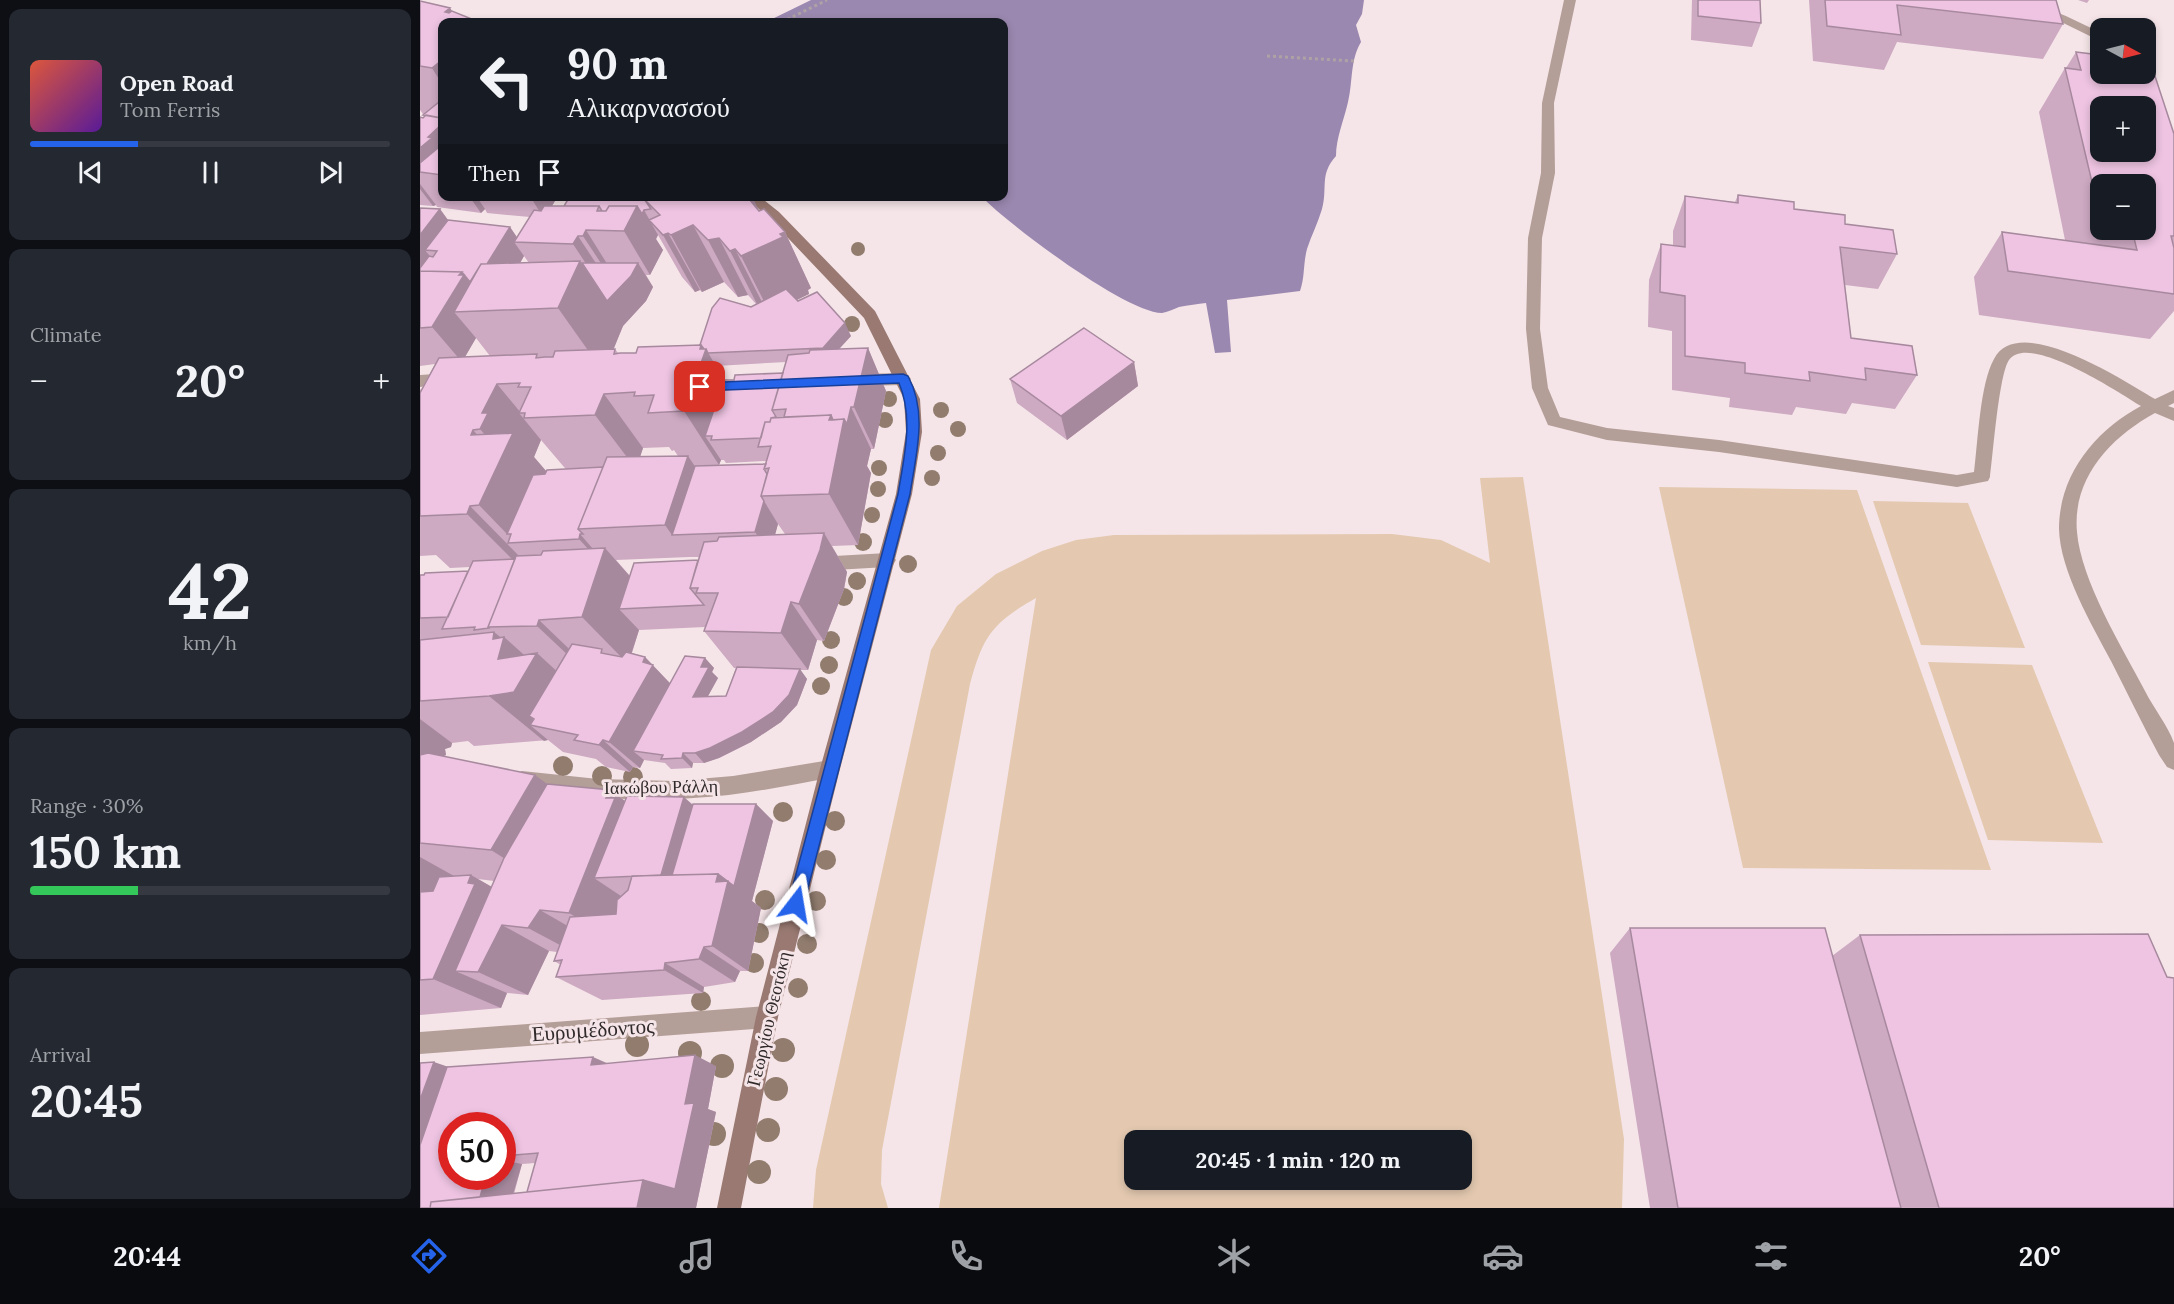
<!DOCTYPE html>
<html lang="en">
<head>
<meta charset="utf-8">
<style>
  :root { --surface:#171b24; --page:#242831; --text:#f1f3f6; --muted:#9ea1a6; --line:#363941; --accent:#2563eb }
  body { margin:0; font-family:Lora,serif; background:var(--page); color:var(--text); height:100vh; display:flex; flex-direction:column; font-size:22px; white-space:nowrap }
  * { box-sizing:border-box; margin:0 }
  p { font-size:20px; color:var(--muted) }
  .icon { flex:none; width:33px; height:33px; fill:none; stroke:currentColor; stroke-width:2; stroke-linecap:round; stroke-linejoin:round }
  .map { position:relative; flex:1; overflow:hidden }
  .panel { display:flex; flex-direction:column; gap:9px; padding:9px; background:#0d0f14; width:420px }
  .panel>* { flex:none }
  .banner { position:absolute; left:18px; top:18px; width:570px; height:183px; border-radius:12px; box-shadow:0 3px 9px #0003; background:#171b24; color:var(--text); overflow:hidden }
  .needle { width:39px; rotate:97deg }
  .buttons { position:absolute; left:1670px; top:18px; display:grid; gap:12px }
  .buttons a { display:grid; place-items:center; width:66px; height:66px; border-radius:12px; background:var(--surface); box-shadow:0 3px 9px #0003; font-size:30px }
  .speed { position:absolute; left:18px; top:1112px; display:flex; gap:12px; font-size:30px; font-weight:700; text-align:center }
  .speed>* { display:grid; place-content:center; width:78px; height:78px; border-radius:50%; background:var(--surface); box-shadow:0 3px 9px #0003; line-height:1 }
  .speed .limit { border:9px solid #d22; background:#fff; color:#111 }
  .pin { position:absolute; display:grid; place-items:center; width:51px; height:51px; color:#fff; margin:-26px; border-radius:12px; box-shadow:0 3px 9px #0006 }
  .me { position:absolute; width:66px; margin:-33px; rotate:14deg; stroke-linejoin:round; filter:drop-shadow(0 0 4px #0008) }
  .turn { display:flex; align-items:center; gap:21px; height:126px; padding:0 30px; font-size:27px }
  .turn .icon { width:78px; height:78px; stroke-width:2.5 }
  .turn b { display:block; font-size:42px; line-height:51px }
  .then { display:flex; align-items:center; height:57px; padding:0 30px; background:#0003; gap:12px; font-size:22px }
  .big { font-size:45px; font-weight:700; line-height:1.1 }
  .panel .card { flex:1; display:flex; flex-direction:column; justify-content:center; gap:9px; min-width:0; padding:0 21px; border-radius:12px; background:var(--page) }
  .panel .dial { align-items:center; gap:0 }
  .dial b { font-size:78px; line-height:1 }
  .song { display:flex; align-items:center; gap:18px }
  .cover { width:72px; height:72px; border-radius:9px; background:linear-gradient(135deg,hsl(10 70% 55%),hsl(270 70% 35%)) }
  .played { height:6px; border-radius:3px; background:linear-gradient(90deg,var(--accent) 30%,var(--line) 30%) }
  .keys { display:flex; justify-content:space-around; direction:ltr }
  .heat { display:flex; justify-content:space-between; align-items:center; font-size:33px; direction:ltr }
  .charge { height:9px; border-radius:4px; background:linear-gradient(90deg,#34c759 30%,var(--line) 0) }
  .trip { position:absolute; left:704px; top:1130px; width:348px; height:60px; border-radius:12px; background:var(--surface); box-shadow:0 3px 9px #0003; font-weight:700; line-height:60px; text-align:center }
  .dock { display:flex; height:96px; justify-content:space-around; align-items:center; background:#090b0e; color:var(--muted) }
  .dock .icon { width:42px; height:42px }
  .dock .active { color:var(--accent) }
  .dock b { font-size:27px; color:var(--text) }
  main { display:flex; flex:1; min-height:0 }
  .map>svg:first-child { display:block }
  .green { fill:#e4c9b0; fill-rule:evenodd }
  .water { fill:#9b88b0 }
  .lines { fill:none; stroke-linecap:round; stroke-linejoin:round }
  .path { stroke:#afa2a5; stroke-width:3; stroke-dasharray:3 3; stroke-linecap:butt }
  .lane { fill:#b49e98; fill-rule:evenodd }
  .street { fill:#b49e98; fill-rule:evenodd }
  .secondary { fill:#997971; fill-rule:evenodd }
  .tree { fill:#917c6e }
  .wall { fill:#cda9c2; fill-rule:evenodd }
  .shaded-wall { fill:#a7899e }
  .building { fill:#eec4e2; stroke:#a7899e; stroke-width:1.5; fill-rule:evenodd }
  .route { fill:#2563eb; stroke:#184099; stroke-width:1.5 }
  .labels { text-anchor:middle; stroke-width:6; stroke-linejoin:round; paint-order:stroke }
  .street-label { font-size:18px; fill:#302a2b; stroke:#f5e5e8 }
  .near-street-label { font-size:21px; fill:#302a2b; stroke:#f5e5e8 }
</style>
</head>
<body>
<main>
<section class="panel">
<div class="card">
<div class="song"><i class="cover"></i><div><b>Open Road</b><p>Tom Ferris</p></div></div>
<div class="played"></div>
<div class="keys"><svg class="icon" aria-label="previous" viewBox="0 0 24 24"><path d="M18 5L8 12l10 7zM5 5v14"/></svg><svg class="icon" aria-label="pause" viewBox="0 0 24 24"><path d="M8 5v14M16 5v14"/></svg><svg class="icon" aria-label="next" viewBox="0 0 24 24"><path d="M6 5l10 7-10 7zM19 5v14"/></svg></div>
</div>
<div class="card"><p>Climate</p>
<div class="heat"><a>−</a><b class="big">20°</b><a>+</a></div>
</div>
<div class="card dial"><b>42</b><p>km/h</p></div>
<div class="card"><p>Range · 30%</p><b class="big">150 km</b><div class="charge"></div></div>
<div class="card"><p>Arrival</p><b class="big">20:45</b></div>
</section>
<div class="map">
<svg width="1754" height="1208" viewBox="0 0 1754 1208">
  <rect width="100%" height="100%" fill="#f5e5e8"/>
  <path class="green" d="M1103,477L1204,1139L1202,1208H519L616,598C572,623 563,636 550,684L462,1150L461,1184L468,1208H393L396,1170L511,650L537,606L576,574L622,551L656,540L694,535L972,534L1021,540L1070,563L1060,478ZM714,1140H1041V1179H714Z
    M1239,487L1437,490L1571,870L1323,868Z
    M1453,501L1548,503L1605,648L1501,645Z
    M1508,662L1612,665L1683,843L1568,840Z"/>
  <path class="water" d="M391,0H944L942,14L936,25L941,42C930,60 933,82 928,102C924,120 916,138 916,156C899,175 908,187 902,209C898,223 891,236 887,249C883,264 885,277 880,291L807,300L811,352L795,353L786,303C778,304 768,305 759,307C754,309 747,312 742,313C706,313 588,224 562,197L584,196V22H346Z"/>
  <g class="lines">
    <path class="path" d="M362,22L407,0
      M847,56L934,61"/>
    <path class="lane" d="M1144,0H1156L1134,103L1135,173L1122,238L1120,329L1128,388L1140,417L1187,428L1299,440L1537,475L1554,472C1558,441 1560,384 1574,359C1599,311 1705,382 1735,399L1754,390V403L1748,406L1754,408V421L1735,413C1691,437 1652,478 1657,532C1661,581 1702,647 1725,691C1733,707 1748,726 1754,743C1754,750 1754,762 1754,770L1747,767L1739,755C1722,724 1707,692 1691,661C1672,625 1640,571 1639,529C1639,474 1676,430 1721,406C1701,394 1609,332 1589,360C1579,374 1573,455 1570,477L1568,481L1537,487L1299,452L1187,440L1128,425L1112,388L1106,329L1108,238L1121,173L1122,103Z
      M1584,0C1619,0 1649,18 1680,32V41L1627,15Z"/>
    <path class="street" d="M30,373L35,375L38,379L35,383L0,387V375Z
      M483,373L488,375L491,379L488,383L483,385L437,386L432,384L429,380L432,376L437,374Z
      M467,553L473,555L476,560L473,565L467,567L397,571L391,569L388,564L391,559L397,557Z
      M410,760L417,763L420,769L417,775L410,778C364,786 319,796 273,798C215,802 159,797 102,789L95,786L92,780L95,774L102,771L178,779L254,781L313,776Z
      M347,1006L355,1009L358,1017L355,1025L347,1028L0,1054V1032Z"/>
    <path class="secondary" d="M324,196H339L359,212L455,311L500,399L502,432L492,494L420,769L358,1017L321,1208H297L336,1017L400,769L476,494L486,432L484,399L444,318L349,218Z"/>
  </g>
  <g class="tree">
    <circle cx="438" cy="249" r="7"/>
    <circle cx="432" cy="324" r="8"/>
    <circle cx="469" cy="399" r="8"/>
    <circle cx="521" cy="410" r="8"/>
    <circle cx="465" cy="420" r="8"/>
    <circle cx="538" cy="429" r="8"/>
    <circle cx="518" cy="453" r="8"/>
    <circle cx="459" cy="468" r="8"/>
    <circle cx="512" cy="478" r="8"/>
    <circle cx="458" cy="489" r="8"/>
    <circle cx="452" cy="515" r="8"/>
    <circle cx="443" cy="542" r="9"/>
    <circle cx="488" cy="564" r="9"/>
    <circle cx="437" cy="581" r="9"/>
    <circle cx="424" cy="597" r="9"/>
    <circle cx="411" cy="640" r="9"/>
    <circle cx="409" cy="665" r="9"/>
    <circle cx="401" cy="686" r="9"/>
    <circle cx="143" cy="766" r="10"/>
    <circle cx="182" cy="776" r="10"/>
    <circle cx="213" cy="777" r="10"/>
    <circle cx="363" cy="812" r="10"/>
    <circle cx="415" cy="821" r="10"/>
    <circle cx="406" cy="860" r="10"/>
    <circle cx="345" cy="900" r="10"/>
    <circle cx="396" cy="901" r="10"/>
    <circle cx="339" cy="933" r="10"/>
    <circle cx="387" cy="944" r="10"/>
    <circle cx="334" cy="963" r="10"/>
    <circle cx="378" cy="988" r="10"/>
    <circle cx="281" cy="1001" r="10"/>
    <circle cx="217" cy="1045" r="12"/>
    <circle cx="363" cy="1050" r="12"/>
    <circle cx="270" cy="1053" r="12"/>
    <circle cx="302" cy="1066" r="12"/>
    <circle cx="356" cy="1089" r="12"/>
    <circle cx="348" cy="1130" r="12"/>
    <circle cx="294" cy="1134" r="12"/>
    <circle cx="339" cy="1172" r="12"/>
  </g>
  <path class="wall" d="M1272,0H1340L1341,23L1332,47L1271,40Z
    M1389,0H1636L1643,24L1623,59L1477,42L1464,70L1393,61Z
    M1658,0H1669L1667,3Z
    M0,1L22,22V196H138L132,206H144L150,196H331L339,211L365,232L391,288L388,290L389,294L377,300L431,336L419,349L448,348L466,391L454,449H451L447,466L451,473L438,545L412,546L427,572L424,589L404,641L397,640L388,670H380L387,679L377,705L361,722L331,742L299,758L284,763H273L272,768L251,769L245,763L224,760L220,768L213,767L210,772L186,767L176,759L143,752L128,740L54,746L48,741L32,743L31,747L25,749L26,755L23,756L127,784L191,790L205,801L273,804H336L353,821L332,901L341,908L328,971H320L315,982L284,987L283,993L182,1000L136,977L141,965L134,961L137,952L129,951L108,995L87,993L81,1008L0,1015V575L48,571L50,567L30,568L16,555L0,556V389L1,390L15,364L0,366V208L20,209L28,220L90,227L97,238L110,217L67,213L65,209L61,213L17,207L16,205L13,206L0,205V117H4L3,115V114L0,110ZM238,235L262,277L275,292L280,290L282,292L304,282L318,297L328,295L336,304L331,307L280,345L216,353H198L195,349H193L203,326L226,301L233,287L226,275H230L243,250L236,239ZM104,256L109,263H100ZM56,338L70,356L45,357ZM366,362L363,373L314,380H304L296,366ZM121,440L144,467L146,469L126,471L114,457ZM249,447L252,451L254,450L258,456L220,457L223,448ZM301,460H304L306,463L346,461V464L299,465ZM358,524L365,534H355ZM269,557H279L278,560L210,576L196,560ZM285,627L284,631L314,668H316L306,696H288L298,678L292,672L294,668L285,658L250,683L225,657L212,653L219,630ZM58,879L74,881L72,887Z
    M1656,52L1754,134V311L1730,339L1559,315L1554,277L1582,232L1645,240L1619,112L1645,68H1646ZM1680,184L1725,230H1680Z
    M1318,195L1374,209L1425,224L1477,254L1458,289L1425,285L1431,338L1497,375L1475,409L1432,403L1426,414L1376,407L1372,415L1309,407L1310,398L1252,390V331L1228,327L1229,280L1241,244L1253,246V231L1265,196L1315,202Z
    M714,362L718,386L647,440L597,403L590,379Z
    M1210,928L1412,956L1440,935L1747,977L1754,1208H1230L1190,953Z
    M187,1063L296,1066L288,1109L296,1112L276,1208H0L27,1067ZM82,1125V1176H32ZM115,1163L107,1192L94,1194L102,1164Z"/>
  <path class="shaded-wall" d="M30,8L40,22L25,12Z
    M22,60V84L12,68Z
    M22,124V175L0,172V148L8,137Z
    M0,184L16,205L13,206L0,189Z
    M49,196H56L65,209L61,213Z
    M110,196H138L124,219Z
    M210,196L224,210L238,235L236,239L243,250L230,275L204,231Z
    M333,198L353,241L360,234L365,232L391,288L388,290L389,294L350,313L321,256L329,199Z
    M20,209L46,245L5,250L25,275L0,281V235Z
    M273,225L304,282L282,292L251,235Z
    M90,227L101,243L94,242L104,256L79,300L60,275Z
    M166,230L194,275L192,280L163,236Z
    M248,233L280,290L275,292L243,235Z
    M158,236L187,280L182,288L153,244Z
    M299,238L328,295L318,297L288,240Z
    M315,249L344,306L339,308L310,251Z
    M160,261L187,301L218,263L233,287L226,301L203,326L184,373L138,308Z
    M42,272L71,311L34,312L56,338L42,362L12,327L39,275Z
    M425,323L431,336L409,360L403,348Z
    M281,345L286,349L318,404L292,436H285L301,460L299,465L264,411Z
    M448,348L466,391L454,449L434,407Z
    M714,362L718,386L647,440L641,416Z
    M77,384L101,413H99L121,440L114,457L139,486L91,534H87L59,505L51,435L53,430L80,460L82,455L60,429L62,413Z
    M184,394L223,448L216,469L175,415Z
    M431,407L451,449L447,466L451,473L438,545L409,494V420L411,415L424,419Z
    M268,456L290,489L252,535L245,525Z
    M344,501L358,524L350,554L335,532Z
    M50,506L100,557L98,565L47,514Z
    M404,533L427,572L424,589L404,641L379,604Z
    M160,534L180,557L179,561L159,539Z
    M185,548L229,598L199,609L219,630L208,664L162,617Z
    M371,602L397,640L388,670L361,633Z
    M119,620L169,668L167,673L117,626Z
    M74,632L84,640V637L112,662L117,653L167,699L114,719L109,716L123,728L110,725L128,740L124,741L69,696L78,659L73,639Z
    M225,657L260,694L213,751L224,760L220,768L189,742Z
    M285,658L294,668L292,672L298,678L282,707L273,697L281,667Z
    M380,669L387,679L377,705L361,722L331,742L299,758L284,763L275,753Z
    M0,719L32,743L31,747L25,749L26,755L0,767Z
    M183,740L213,767L210,772L179,745Z
    M263,753L273,763L272,768L262,758Z
    M115,775L169,815L130,887L71,850Z
    M191,790L230,821L174,878L207,900L193,939L149,913L186,798Z
    M264,797L292,822L257,888L241,876Z
    M336,804L353,821L332,901L341,908L328,971L292,946L296,882L298,874Z
    M0,857L34,876L48,883L51,875L112,910H120L165,936L155,953L108,928L82,925L129,951L108,995L58,972L35,971L87,993L81,1008L13,979L0,900Z
    M284,947L320,971L315,982L279,959Z
    M245,963L284,987L283,993L244,970Z
    M275,1055L296,1066L288,1109L296,1112L276,1208H217L223,1180L265,1104Z
    M173,1057L198,1068L171,1065Z
    M14,1062L58,1077L0,1199V1100Z
    M82,1160L102,1164L89,1208H56L66,1176H82Z"/>
  <path class="building" d="M1278,0H1340L1341,23L1278,16Z
    M1405,0H1636L1643,24L1477,5L1481,35L1407,26Z
    M0,1L30,8L25,12L29,13L32,11L59,22H22V60L12,68L0,66Z
    M1656,52L1680,55V74H1725V61H1730L1754,134V236H1751L1754,248V294L1588,271L1582,232L1717,250L1712,230H1707H1725V184H1680V216L1645,68L1661,70ZM1680,106H1725V152H1680Z
    M19,102H22V118L3,115Z
    M6,115L22,118V124L8,137L12,138L0,148V117L3,118Z
    M22,139V175L0,172V163L19,147L17,144Z
    M1318,195L1374,202V209L1425,215V224L1473,230L1477,254L1420,247L1431,338L1492,346L1497,375L1445,368L1446,380L1389,372L1390,381L1325,373V363L1265,356V296L1240,292L1241,244L1265,247V196L1318,203Z
    M150,196H226L227,197L224,199L231,209L224,210L222,214L217,206H189L186,211H182L179,206H144Z
    M229,196H331L333,198L329,199L339,211L344,209L365,232L360,234L363,237L321,256L315,249L310,251L299,238L288,240L273,225L251,235L248,233L243,235L229,220L240,215L224,199Z
    M124,206H179L177,211H186L189,206H217L204,231L166,230L163,236H158L153,244L94,242L114,210L121,211Z
    M0,208L20,209L0,235Z
    M28,220L90,227L67,264H61L50,282L42,272L0,271V268L9,256L13,257L17,251L5,250Z
    M160,261L138,308L34,312L61,264Z
    M162,263H218L211,276L187,301Z
    M0,271L42,272L39,275H44L12,327L0,328Z
    M366,289L378,301L397,292L425,323L403,348L288,353L286,349H284L281,345H280L292,308L300,298L331,307Z
    M664,328L714,362L641,416L590,379Z
    M281,345L280,349H286L264,411L228,413L234,395L214,396L215,392L184,394L175,415L104,418L105,413H99L111,387H98L100,383L77,384L62,413H68L60,429L53,430L51,435L93,433L59,505L50,506L47,514L0,516V393L19,358L117,354L116,358L125,357H133L135,351L195,349L194,354L200,353H216L218,347Z
    M448,348L434,407H431L427,424L424,419L413,420L411,415L364,417L366,409L352,410L368,355L389,353L390,350Z
    M363,373L352,410L356,417L351,418L350,422H345L341,438L291,440L292,436H285L304,380H314L315,375Z
    M411,415L409,420L424,419L409,494L341,496L349,468L344,469L351,446L338,447L345,422H350L351,418Z
    M268,456L245,525L158,529L187,457Z
    M346,464L344,469L347,474L341,496L344,501L335,532L252,535L275,466Z
    M183,467L158,529L163,534H160L159,539L88,543L91,534H87L113,475L125,474L127,470Z
    M404,533L400,550L379,604L371,602L361,633L284,631L298,593H276L278,588H270L284,542L297,541L299,537Z
    M185,548L162,617L119,620L117,626L68,627L96,556L121,555L123,551Z
    M95,559L68,627L69,628L54,630L55,627L22,629L53,561Z
    M278,560L270,588L284,605L199,609L214,563Z
    M48,571L28,617L0,618V575H4L5,573Z
    M74,632L73,639L84,637L78,659L117,653L94,692L69,696L0,701V640Z
    M152,644L182,649L181,653L202,657L206,652L225,657L223,662L233,665L189,742L183,740L179,745L154,740L158,735L110,725L114,719L109,716Z
    M265,656L285,658L281,667H289L273,697L306,696L317,667L380,669L369,695L353,712L322,732L290,748L275,753H263L262,758L241,759L243,755L213,751Z
    M8,753L115,775L71,850L0,843V755Z
    M127,784L191,790L186,798H195L149,913L120,910L108,928L82,925L58,972L35,971L84,858Z
    M207,796L264,797L241,875L174,878Z
    M273,804H336L314,886L298,874L252,875Z
    M298,874L296,882L308,881L292,946L284,947L279,959L245,963L244,970L136,977L142,960L134,961L150,917L196,914L197,900L208,890L212,876Z
    M51,875L48,883L55,884L13,979L0,980V892L13,891L19,877Z
    M1210,928H1405L1481,1208H1258Z
    M1728,934L1747,977L1754,978V1208H1519L1440,935Z
    M275,1055L265,1104L274,1103L255,1189L223,1180L107,1192L118,1153L82,1156V1125H32V1176H66L60,1197L11,1202L10,1208H0V1145L27,1067L173,1057L171,1065Z
    M14,1062L0,1100V1063Z
    M223,1180L217,1208H10L11,1202Z"/>
  <path class="route" d="M483,374L488,376C508,413 496,454 490,494L384,904L381,910L376,912L370,910L368,904L478,494C484,457 494,419 479,383L280,391L275,387L280,383Z"/>
  <g class="labels">
    <g class="street-label">
      <text transform="translate(241 787) rotate(-1)" y="6">Ιακώβου Ράλλη</text>
      <text transform="translate(349 1019) rotate(-77)" y="6">Γεωργίου Θεοτόκη</text>
    </g>
    <g class="near-street-label">
      <text transform="translate(173 1030) rotate(-4)" y="7">Ευρυμέδοντος</text>
    </g>
  </g>
</svg>
<div class="buttons">
<a><svg class="needle" viewBox="-14 -14 28 28"><path d="M0-13l5 13h-10z" fill="#e53935"/><path d="M0 13l5-13h-10z" fill="#9ea1a6"/></svg></a>
<a>+</a>
<a>−</a>
</div>
<div class="speed"><div class="limit">50</div></div>
<div class="pin" style="left:280px;top:387px;background:#d93025"><svg class="icon" aria-label="arrive" viewBox="0 0 24 24"><path d="M6 21V4h12l-3 4 3 4H6"/></svg></div>
<svg class="me" style="left:376px;top:904px" viewBox="-20 -20 40 40"><path d="M0-17L14 15 0 8-14 15z" fill="#2563eb" stroke="#fff" stroke-width="4"/></svg>
<div class="trip">20:45 · 1 min · 120 m</div>
<div class="banner">
<div class="turn"><svg class="icon" aria-label="left" viewBox="0 0 24 24"><path d="M17 20v-9H6M10 6l-5 5 5 5"/></svg><div><b>90 m</b>Αλικαρνασσού</div></div>
<div class="then">Then<svg class="icon" aria-label="arrive" viewBox="0 0 24 24"><path d="M6 21V4h12l-3 4 3 4H6"/></svg></div>
</div>
</div>
</main>
<nav class="dock">
<b>20:44</b>
<svg class="icon active" aria-label="directions" viewBox="0 0 24 24"><path d="M12 3l9 9-9 9-9-9zM9 14v-3h6M13 9l2 2-2 2"/></svg>
<svg class="icon" aria-label="music" viewBox="0 0 24 24"><path d="M9 18V5l10-2v13"/><circle cx="6" cy="18" r="3"/><circle cx="16" cy="16" r="3"/></svg>
<svg class="icon" aria-label="phone" viewBox="0 0 24 24"><path d="M5 4h4l2 5-3 2q2 4 5 5l2-3 5 2v4C11 20 4 13 5 4z"/></svg>
<svg class="icon" aria-label="climate" viewBox="0 0 24 24"><path d="M12 3v18M4 7l16 10M4 17L20 7"/></svg>
<svg class="icon" aria-label="car" viewBox="0 0 24 24"><path d="M5 17H2v-5l4-1 3-4h7l3 4 3 1v5h-3M9 17h6M6 11h13"/><circle cx="7" cy="17" r="2"/><circle cx="17" cy="17" r="2"/></svg>
<svg class="icon" aria-label="filters" viewBox="0 0 24 24"><path d="M4 7h16M4 17h16"/><circle cx="9" cy="7" r="2"/><circle cx="15" cy="17" r="2"/></svg>
<b>20°</b>
</nav>
</body>
</html>
